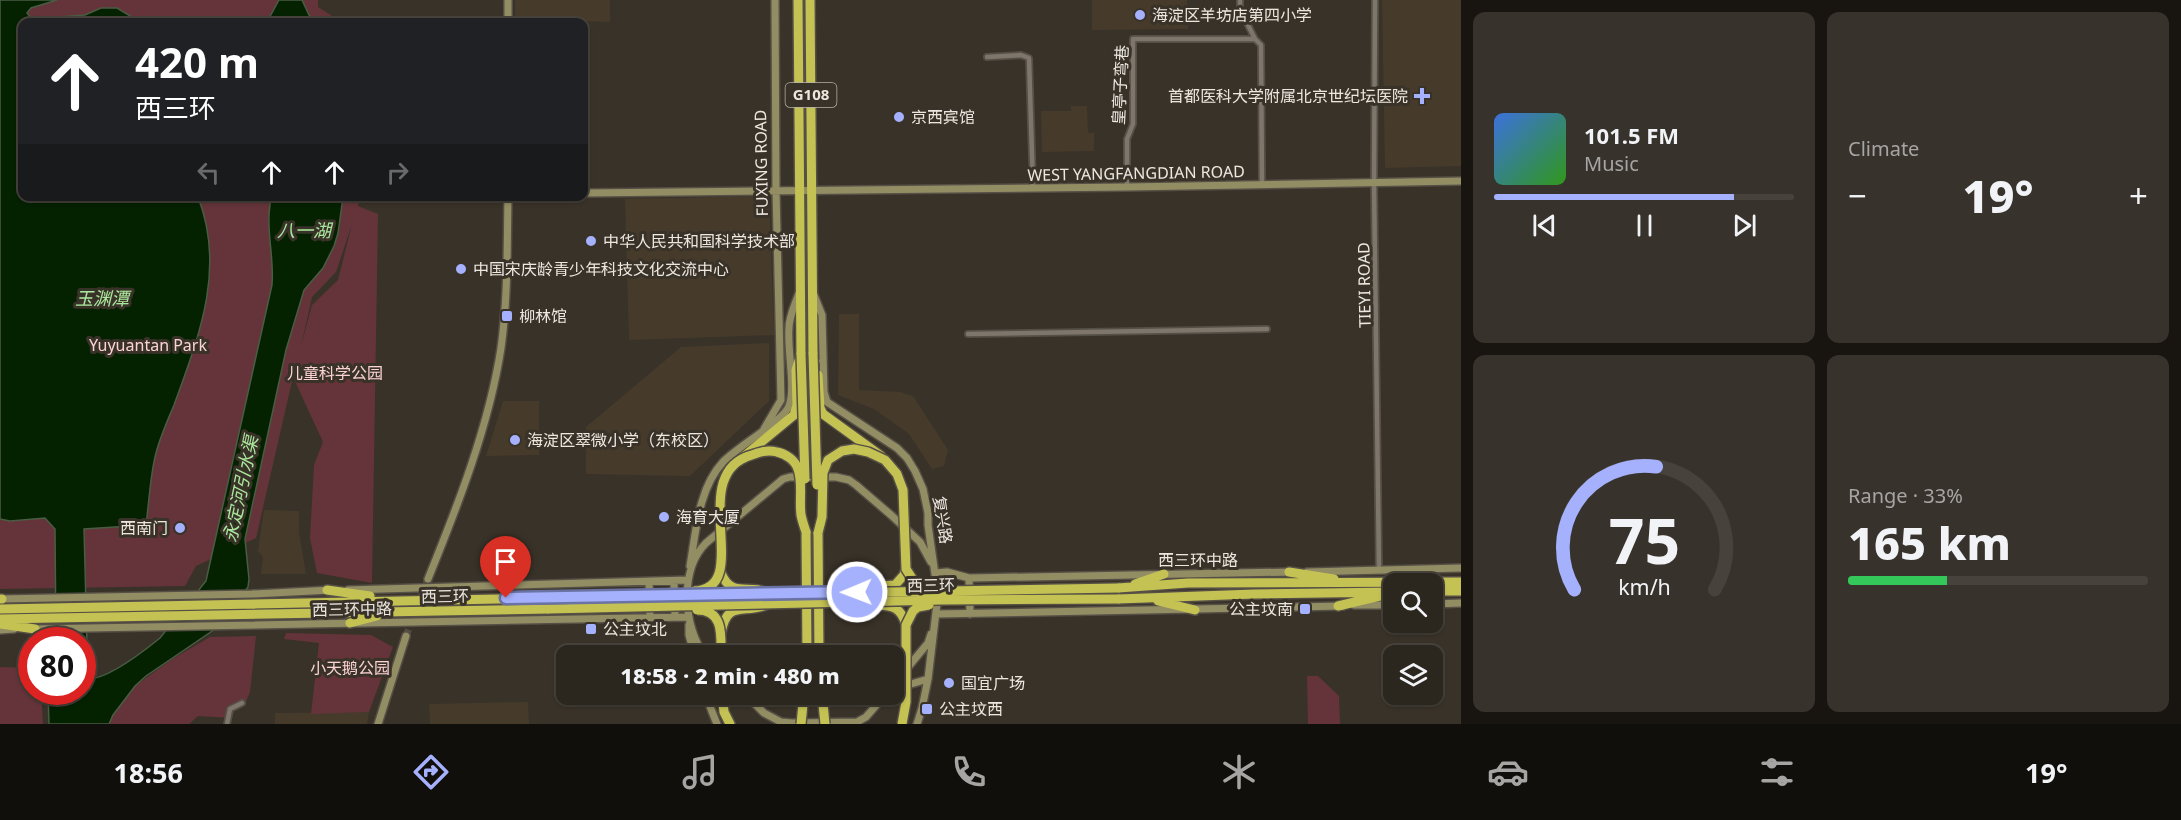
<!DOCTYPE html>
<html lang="en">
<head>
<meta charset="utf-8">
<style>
  :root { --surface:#2b261e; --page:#37322b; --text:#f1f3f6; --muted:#a6a5a4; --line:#47433c; --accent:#a5b1fc }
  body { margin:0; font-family:"Noto Sans","Noto Sans SC",sans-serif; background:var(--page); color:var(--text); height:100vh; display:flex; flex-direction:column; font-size:22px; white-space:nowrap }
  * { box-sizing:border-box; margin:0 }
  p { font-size:20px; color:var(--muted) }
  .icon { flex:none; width:33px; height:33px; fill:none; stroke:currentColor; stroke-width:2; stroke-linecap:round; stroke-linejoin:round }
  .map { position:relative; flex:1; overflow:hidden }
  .drawer { display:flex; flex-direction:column; gap:12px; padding:12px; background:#181510; width:720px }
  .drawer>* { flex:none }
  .guide { position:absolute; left:18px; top:18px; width:570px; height:183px; border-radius:12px; box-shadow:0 2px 4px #0004,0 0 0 2px var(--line); background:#202124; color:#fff; overflow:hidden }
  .fabs { position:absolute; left:1383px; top:573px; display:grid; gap:12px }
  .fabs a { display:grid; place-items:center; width:60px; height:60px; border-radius:12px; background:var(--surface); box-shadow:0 2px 4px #0004,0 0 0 2px var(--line); font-size:30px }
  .speed { position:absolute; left:18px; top:627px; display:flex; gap:12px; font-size:30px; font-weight:700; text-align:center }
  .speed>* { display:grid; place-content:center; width:78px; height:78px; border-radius:50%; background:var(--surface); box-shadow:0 2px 4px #0004,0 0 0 2px var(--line); line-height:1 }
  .speed .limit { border:9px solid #d22; background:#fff; color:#111 }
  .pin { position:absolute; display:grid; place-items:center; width:51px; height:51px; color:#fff; margin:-62px -26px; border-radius:50% 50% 50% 0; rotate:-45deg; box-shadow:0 0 6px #0007 }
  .pin .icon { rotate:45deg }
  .me { position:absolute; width:66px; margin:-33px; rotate:269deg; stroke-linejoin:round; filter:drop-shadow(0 0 4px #0008) }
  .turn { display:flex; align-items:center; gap:21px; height:126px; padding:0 18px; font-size:27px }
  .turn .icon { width:78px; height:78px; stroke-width:2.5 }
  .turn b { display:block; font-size:42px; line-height:51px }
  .lanes { display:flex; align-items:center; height:57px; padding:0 18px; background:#0003; justify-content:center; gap:30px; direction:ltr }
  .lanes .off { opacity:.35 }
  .big { font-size:45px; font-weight:800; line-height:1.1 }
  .drawer .card { flex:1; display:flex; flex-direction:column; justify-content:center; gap:9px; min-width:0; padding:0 21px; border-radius:12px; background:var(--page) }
  .drawer .dial { align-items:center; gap:0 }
  .dial svg { height:156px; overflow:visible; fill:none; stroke:var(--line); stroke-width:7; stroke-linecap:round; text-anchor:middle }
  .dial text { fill:var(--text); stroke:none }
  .song { display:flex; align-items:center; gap:18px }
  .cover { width:72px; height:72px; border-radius:9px; background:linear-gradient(135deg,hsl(220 70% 55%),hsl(110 70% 35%)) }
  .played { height:6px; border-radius:3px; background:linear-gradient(90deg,var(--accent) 80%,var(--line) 80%) }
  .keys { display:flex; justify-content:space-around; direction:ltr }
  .heat { display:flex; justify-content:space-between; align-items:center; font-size:33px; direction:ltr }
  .charge { height:9px; border-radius:4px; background:linear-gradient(90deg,#34c759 33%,var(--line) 0) }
  .drawer .tiles { flex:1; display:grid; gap:12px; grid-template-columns:repeat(2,1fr) }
  .trip { position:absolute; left:556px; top:645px; width:348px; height:60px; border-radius:12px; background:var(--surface); box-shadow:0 2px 4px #0004,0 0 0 2px var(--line); font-weight:800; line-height:60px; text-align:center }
  .dock { display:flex; height:96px; justify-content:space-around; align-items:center; background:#110f0c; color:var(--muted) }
  .dock .icon { width:42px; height:42px }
  .dock .current { color:var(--accent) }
  .dock b { font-size:27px; color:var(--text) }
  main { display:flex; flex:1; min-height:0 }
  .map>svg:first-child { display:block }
  .built { fill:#463b2b }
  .green { fill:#64343a; fill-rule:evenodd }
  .water { fill:#042100; stroke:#4a5c44; stroke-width:1.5 }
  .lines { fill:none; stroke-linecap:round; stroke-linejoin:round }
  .secondary-tunnel { stroke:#544d44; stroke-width:7; stroke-dasharray:7 3.5; stroke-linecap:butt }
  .street-casing { stroke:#554f46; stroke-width:8 }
  .secondary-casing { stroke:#554f46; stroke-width:10 }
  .highway-casing { stroke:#554f46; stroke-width:12 }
  .street { stroke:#7e766b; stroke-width:4.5 }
  .secondary { stroke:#938d64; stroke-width:7 }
  .highway { stroke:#c4c253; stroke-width:9 }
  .highway-bridge-casing { stroke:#554f46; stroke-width:12; stroke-linecap:butt }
  .highway-bridge { stroke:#c4c253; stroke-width:9 }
  .route-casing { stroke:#6b73a4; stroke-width:15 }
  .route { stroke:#a5b1fc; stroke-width:10 }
  .poi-dot { fill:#a5b1fc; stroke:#393228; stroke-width:2 }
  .labels { text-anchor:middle; stroke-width:6; stroke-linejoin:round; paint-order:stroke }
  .shield { fill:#393228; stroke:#b6b1aa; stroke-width:1.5 }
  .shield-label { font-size:15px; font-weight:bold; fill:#ece7e1 }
  .poi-label { font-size:16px; fill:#ece7e1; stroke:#393228; text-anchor:start }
  .street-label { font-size:16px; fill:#ece7e1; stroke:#393228 }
  .park-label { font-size:16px; fill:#fbd2d5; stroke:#393228 }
  .water-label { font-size:18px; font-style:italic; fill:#aae89d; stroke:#393228 }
</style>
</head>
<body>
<main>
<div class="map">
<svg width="1461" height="724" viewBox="0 0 1461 724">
  <rect width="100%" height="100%" fill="#393228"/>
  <path class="built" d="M515,0H610V22L515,19Z
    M1092,0H1187L1188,29L1092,30Z
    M1382,0H1461V166L1385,168Z
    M1071,106H1087L1088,133H1094V151L1042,152L1041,111H1071Z
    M769,196L774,335L629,340L625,199Z
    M839,314H859V390L900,392L913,396L948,450L944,466L932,469L909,434L874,409L838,395Z
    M769,343V401L690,476L586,474V427L681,347Z
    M503,401H539V455L486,456Z
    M264,510L299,511V532L306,574H261L263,557L258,551Z
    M528,702L529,724H430L429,704Z
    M369,712L367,724H275V713Z"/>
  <path class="green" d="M0,0H318V7L342,22H22V196L360,197L358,206L378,214L372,583L317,573L310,538L314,465L323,442L293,377L256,538L196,566L185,586L0,589ZM352,224L338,280L312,305L301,346L312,297L336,272Z
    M286,633L371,635L393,647L369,712L311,714L319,643L284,639Z
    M256,636L250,692L245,704L235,708L232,718L198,716L189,724H109L113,715L135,686L174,658L210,637Z
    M0,667L31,668L32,692H41L43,724H0Z
    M1307,676H1318L1339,696L1340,724H1308Z"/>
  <path class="water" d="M0,0H57L31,8L27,13L32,19L85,15L101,8H117L132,17L134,22H22V196L198,197C226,269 199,336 174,405C167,422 159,439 155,457C150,479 149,502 146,525L84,529L87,644H83L82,640H56L55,529L45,518L10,521L0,519Z
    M279,0H302L309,15L317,22H267Z
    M270,197H343L338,233L334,246L323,268L304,290L286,350L245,539L249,579L248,587L218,627L146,676L135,686L113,715L109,724H49L48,692H82L83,672L88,679C108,679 144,651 160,638L206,581L272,285C274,260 268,239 269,216C269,209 271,204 270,197Z"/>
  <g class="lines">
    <path class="secondary-tunnel" d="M406,636L428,579"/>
    <defs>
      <path id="street" d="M1375,0L1374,183L1379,570
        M1255,39L1261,45L1262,185
        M987,57L1021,55L1029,58L1033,188
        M1127,187V139L1133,124V39H1255L1240,9V0
        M968,334L1267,329
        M227,724L230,709L242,703"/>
      <path id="secondary" d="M508,0V22
        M584,193L1127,187L1461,181
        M814,295L822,315L824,392L827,402L897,448L907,458L915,471L923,489L928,513V525L938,595L928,679L922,708L917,724
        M764,429L781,400L776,191L775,0
        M690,566C696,532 698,489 723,462C737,447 783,421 789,406C796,388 787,350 789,328C789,316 795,305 799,293
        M1307,572L1461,568
        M936,573L947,572L969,578L1292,572
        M969,578L970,614
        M428,579C458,505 489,426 501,348C508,298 507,247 508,196
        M674,581L675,617
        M649,582L650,618
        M348,590L688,580
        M0,599L252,594L331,590
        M1432,604L1461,603
        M1354,605H1394
        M937,614L1343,606
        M689,625V635L695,656
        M32,629L689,617
        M0,630L14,629
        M705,656C683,627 679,570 706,543L783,479L790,477H836L849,480L856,485L891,515L920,542L931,562
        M894,684L928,643L931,634
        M894,689L928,679
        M705,694L717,724
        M745,694L764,713L781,722L792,723L857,722L866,717L886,694
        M378,724L406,636"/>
      <path id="highway" d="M810,0L813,354L815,361
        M818,375L820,408L823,414L881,456
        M742,458L794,415L797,405L796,370L801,354L798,0
        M806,532L807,656
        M818,533L819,656
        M1289,572L1334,579
        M721,573C732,600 750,582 768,594
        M1135,584L1164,574
        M1118,588L1188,583L1461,582
        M327,590L370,596
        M1432,591H1461
        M857,592L865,587L895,585L904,575L906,569
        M0,599H2
        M1118,599L1254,594L1394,592
        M1158,601L1195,610
        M860,602C881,609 899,598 906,625
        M1338,606L1380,596
        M0,609L550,598
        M0,619L549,609
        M350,623L377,616
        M0,624L35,629
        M721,633C727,600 742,614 766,605
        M722,694L724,712L730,724"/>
    </defs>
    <use href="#street" class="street-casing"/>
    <use href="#secondary" class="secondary-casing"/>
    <use href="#highway" class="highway-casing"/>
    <use href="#street" class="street"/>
    <use href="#secondary" class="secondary"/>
    <use href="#highway" class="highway"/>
    <defs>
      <path id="highway-bridge" d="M801,354L805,479
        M813,354L817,485
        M818,533L822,517L823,473L828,460L842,451L854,449L868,452L885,460L897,474L903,490L906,569L915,583L922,586H929
        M694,591C754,589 688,481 746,457C757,453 766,449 777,452C786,454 795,460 798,469C803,483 799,500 801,515C802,520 804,526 806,532
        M550,598L1118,588
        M549,609L941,600L1118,599
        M697,610C724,610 721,635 721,656
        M822,694L825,724
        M801,724L804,694
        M902,724L906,702V625L913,611L918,607L929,605"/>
    </defs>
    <use href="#highway-bridge" class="highway-bridge-casing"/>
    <use href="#highway-bridge" class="highway-bridge"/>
  </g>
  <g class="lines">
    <defs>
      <path id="route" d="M506,598L857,592"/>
    </defs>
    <use href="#route" class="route-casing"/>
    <use href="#route" class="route"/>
  </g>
  <g class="poi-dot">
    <circle cx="1140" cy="15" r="6"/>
    <path d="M1419 87h6v6h6v6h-6v6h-6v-6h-6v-6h6z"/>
    <circle cx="899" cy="117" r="6"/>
    <circle cx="591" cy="241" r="6"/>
    <circle cx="461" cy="269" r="6"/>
    <rect x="501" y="310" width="12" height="12" rx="3"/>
    <circle cx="515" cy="440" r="6"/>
    <circle cx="664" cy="517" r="6"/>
    <circle cx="180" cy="528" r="6"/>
    <rect x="1299" y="603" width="12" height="12" rx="3"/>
    <rect x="585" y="623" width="12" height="12" rx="3"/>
    <circle cx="949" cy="683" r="6"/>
    <rect x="921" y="703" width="12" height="12" rx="3"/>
  </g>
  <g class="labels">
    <rect class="shield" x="785.5" y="83" width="51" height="24" rx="4.5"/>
    <g class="shield-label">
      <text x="811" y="100">G108</text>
    </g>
    <g class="poi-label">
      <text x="1152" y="21">海淀区羊坊店第四小学</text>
      <text x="1408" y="102" text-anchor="end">首都医科大学附属北京世纪坛医院</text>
      <text x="911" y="123">京西宾馆</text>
      <text x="603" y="247">中华人民共和国科学技术部</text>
      <text x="473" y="275">中国宋庆龄青少年科技文化交流中心</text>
      <text x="519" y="322">柳林馆</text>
      <text x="527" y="446">海淀区翠微小学（东校区）</text>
      <text x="676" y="523">海育大厦</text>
      <text x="168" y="534" text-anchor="end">西南门</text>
      <text x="1293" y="615" text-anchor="end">公主坟南</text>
      <text x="603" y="635">公主坟北</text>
      <text x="961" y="689">国宜广场</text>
      <text x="939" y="715">公主坟西</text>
    </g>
    <g class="street-label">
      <text transform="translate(1120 85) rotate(-87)" y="6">皇亭子弯巷</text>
      <text transform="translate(761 163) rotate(-91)" y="6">FUXING ROAD</text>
      <text transform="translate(1136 173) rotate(-1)" y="6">WEST YANGFANGDIAN ROAD</text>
      <text transform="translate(1364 285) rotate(-91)" y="6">TIEYI ROAD</text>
      <text transform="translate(943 520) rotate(81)" y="6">复兴路</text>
      <text x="1198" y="566">西三环中路</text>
      <text transform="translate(931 585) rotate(-1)" y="6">西三环</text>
      <text transform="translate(445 596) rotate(-1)" y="6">西三环</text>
      <text transform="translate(352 609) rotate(-1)" y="6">西三环中路</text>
    </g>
    <g class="park-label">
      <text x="148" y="351">Yuyuantan Park</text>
      <text x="335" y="379">儿童科学公园</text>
      <text x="350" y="674">小天鹅公园</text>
    </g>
    <g class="water-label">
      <text x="304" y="237">八一湖</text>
      <text x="102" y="305">玉渊潭</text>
      <text transform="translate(241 489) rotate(-78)" y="6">永定河引水渠</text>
    </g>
  </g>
</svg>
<div class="fabs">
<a><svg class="icon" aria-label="search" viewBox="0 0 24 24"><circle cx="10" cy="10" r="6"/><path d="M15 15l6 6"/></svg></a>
<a><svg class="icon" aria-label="layers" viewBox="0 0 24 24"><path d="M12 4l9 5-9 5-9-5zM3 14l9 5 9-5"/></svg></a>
</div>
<div class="speed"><div class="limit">80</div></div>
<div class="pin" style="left:506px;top:598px;background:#d93025"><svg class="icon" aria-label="arrive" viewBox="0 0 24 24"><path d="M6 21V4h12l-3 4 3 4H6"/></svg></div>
<svg class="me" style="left:857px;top:592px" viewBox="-20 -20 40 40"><circle r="17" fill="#a5b1fc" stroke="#fff" stroke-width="3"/><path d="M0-11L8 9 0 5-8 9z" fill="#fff"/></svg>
<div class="trip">18:58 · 2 min · 480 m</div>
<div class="guide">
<div class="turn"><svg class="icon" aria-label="ahead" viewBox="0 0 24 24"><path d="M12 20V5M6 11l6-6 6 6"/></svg><div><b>420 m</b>西三环</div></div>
<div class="lanes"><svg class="icon off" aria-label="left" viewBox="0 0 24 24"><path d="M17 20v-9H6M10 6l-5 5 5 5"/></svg><svg class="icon" aria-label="ahead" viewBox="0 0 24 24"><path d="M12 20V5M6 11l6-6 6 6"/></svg><svg class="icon" aria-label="ahead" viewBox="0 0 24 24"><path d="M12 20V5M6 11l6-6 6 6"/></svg><svg class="icon off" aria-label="right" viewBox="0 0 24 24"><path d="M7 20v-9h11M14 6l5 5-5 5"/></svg></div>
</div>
</div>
<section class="drawer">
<div class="tiles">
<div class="card">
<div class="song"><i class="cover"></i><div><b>101.5 FM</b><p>Music</p></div></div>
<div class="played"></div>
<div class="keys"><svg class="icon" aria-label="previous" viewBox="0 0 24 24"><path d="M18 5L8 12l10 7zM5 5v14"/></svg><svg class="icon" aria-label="pause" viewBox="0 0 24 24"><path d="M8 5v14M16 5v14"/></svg><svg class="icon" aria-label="next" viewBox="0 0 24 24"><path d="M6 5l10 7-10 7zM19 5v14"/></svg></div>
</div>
<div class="card"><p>Climate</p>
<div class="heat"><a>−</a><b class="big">19°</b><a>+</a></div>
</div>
<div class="card dial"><svg viewBox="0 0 100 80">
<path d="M14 69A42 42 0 1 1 86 69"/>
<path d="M14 69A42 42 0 0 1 56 6" stroke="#a5b1fc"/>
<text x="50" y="56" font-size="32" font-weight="700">75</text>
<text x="50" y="72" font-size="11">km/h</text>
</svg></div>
<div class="card"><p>Range · 33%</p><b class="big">165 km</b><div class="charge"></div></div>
</div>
</section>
</main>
<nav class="dock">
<b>18:56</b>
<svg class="icon current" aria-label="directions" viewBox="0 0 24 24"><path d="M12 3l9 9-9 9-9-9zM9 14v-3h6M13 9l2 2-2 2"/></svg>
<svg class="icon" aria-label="music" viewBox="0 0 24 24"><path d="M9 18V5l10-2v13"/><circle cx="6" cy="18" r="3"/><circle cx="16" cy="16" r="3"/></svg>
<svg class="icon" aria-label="phone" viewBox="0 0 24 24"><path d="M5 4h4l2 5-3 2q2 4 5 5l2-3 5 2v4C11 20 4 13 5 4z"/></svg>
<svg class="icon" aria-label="climate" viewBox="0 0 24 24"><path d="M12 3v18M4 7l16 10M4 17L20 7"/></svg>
<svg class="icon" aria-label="car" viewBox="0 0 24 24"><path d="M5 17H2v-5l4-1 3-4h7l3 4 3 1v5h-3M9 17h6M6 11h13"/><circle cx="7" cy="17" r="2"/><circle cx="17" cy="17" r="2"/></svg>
<svg class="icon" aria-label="filters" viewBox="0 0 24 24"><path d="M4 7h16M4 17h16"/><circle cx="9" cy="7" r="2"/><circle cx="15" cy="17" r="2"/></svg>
<b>19°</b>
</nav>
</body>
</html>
